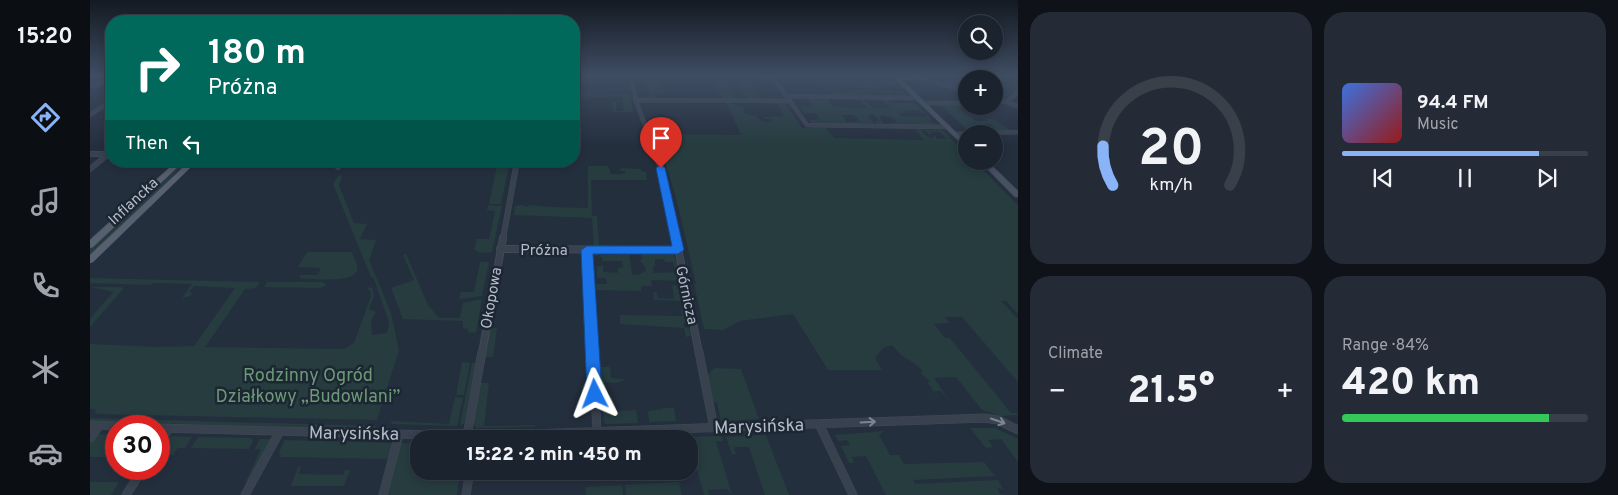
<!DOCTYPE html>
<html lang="en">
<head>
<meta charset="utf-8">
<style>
  :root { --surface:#1b232e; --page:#242b36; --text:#f1f3f6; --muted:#a0a4aa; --line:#39404a; --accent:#8ab4f8 }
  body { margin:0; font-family:Overpass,sans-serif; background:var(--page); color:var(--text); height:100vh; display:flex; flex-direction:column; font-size:19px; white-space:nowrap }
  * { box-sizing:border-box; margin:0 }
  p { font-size:16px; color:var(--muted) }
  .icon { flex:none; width:28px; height:28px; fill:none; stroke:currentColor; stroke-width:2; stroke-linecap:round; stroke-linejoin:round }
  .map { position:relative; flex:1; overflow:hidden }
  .sheet { display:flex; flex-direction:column; gap:12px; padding:12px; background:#0f1319; width:600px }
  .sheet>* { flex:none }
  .guide { position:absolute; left:15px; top:15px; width:475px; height:152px; border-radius:20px; box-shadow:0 2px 8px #0003,0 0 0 1px var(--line); background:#00695c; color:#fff; overflow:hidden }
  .buttons { position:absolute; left:868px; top:15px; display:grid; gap:10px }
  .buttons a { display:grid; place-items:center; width:45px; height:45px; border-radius:50%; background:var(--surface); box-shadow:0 2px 8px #0003,0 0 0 1px var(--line); font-size:25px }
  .speed { position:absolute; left:15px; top:415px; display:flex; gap:10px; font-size:25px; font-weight:700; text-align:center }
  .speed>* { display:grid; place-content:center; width:65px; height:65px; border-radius:50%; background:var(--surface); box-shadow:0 2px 8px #0003,0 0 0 1px var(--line); line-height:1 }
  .speed .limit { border:8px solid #d22; background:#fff; color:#111 }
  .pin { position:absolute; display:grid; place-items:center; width:42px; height:42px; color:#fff; margin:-51px -21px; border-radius:50% 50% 50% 0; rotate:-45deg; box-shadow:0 0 5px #0007 }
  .pin .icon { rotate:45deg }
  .me { position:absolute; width:55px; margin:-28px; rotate:357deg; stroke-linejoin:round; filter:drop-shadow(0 0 4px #0008) }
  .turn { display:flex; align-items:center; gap:18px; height:105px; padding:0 20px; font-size:22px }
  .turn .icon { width:65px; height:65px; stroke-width:2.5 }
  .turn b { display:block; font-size:35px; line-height:42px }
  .then { display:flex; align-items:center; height:48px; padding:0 20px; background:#0003; gap:10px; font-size:19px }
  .big { font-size:38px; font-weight:800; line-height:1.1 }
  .sheet .widget { flex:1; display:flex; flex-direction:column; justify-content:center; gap:8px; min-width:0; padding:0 18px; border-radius:20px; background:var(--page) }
  .sheet .dial { align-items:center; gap:0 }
  .dial svg { height:130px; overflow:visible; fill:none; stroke:var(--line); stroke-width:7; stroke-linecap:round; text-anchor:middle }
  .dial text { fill:var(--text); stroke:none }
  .song { display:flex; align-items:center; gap:15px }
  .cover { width:60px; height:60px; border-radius:8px; background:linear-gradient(135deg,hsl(220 70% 55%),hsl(0 70% 35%)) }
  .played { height:5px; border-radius:2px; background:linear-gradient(90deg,var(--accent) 80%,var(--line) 80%) }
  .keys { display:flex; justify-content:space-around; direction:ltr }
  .heat { display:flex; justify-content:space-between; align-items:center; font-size:28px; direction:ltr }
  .charge { height:8px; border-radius:4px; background:linear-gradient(90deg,#34c759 84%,var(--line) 0) }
  .sheet .tiles { flex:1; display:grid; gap:12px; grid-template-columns:repeat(2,1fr) }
  .trip { position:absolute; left:320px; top:430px; width:288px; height:50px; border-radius:20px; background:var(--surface); box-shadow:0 2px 8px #0003,0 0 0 1px var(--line); font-weight:800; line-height:50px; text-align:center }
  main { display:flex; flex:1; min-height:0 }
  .tab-bar { display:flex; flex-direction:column; width:90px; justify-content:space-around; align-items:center; background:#0b0e12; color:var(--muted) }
  .tab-bar .icon { width:35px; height:35px }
  .tab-bar .active { color:var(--accent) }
  .tab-bar b { font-size:22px; color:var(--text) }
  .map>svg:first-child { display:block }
  .green { fill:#263c3f }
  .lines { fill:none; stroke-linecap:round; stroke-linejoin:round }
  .street-far3-casing { stroke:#414a57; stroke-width:4.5 }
  .street-far2-casing { stroke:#414a57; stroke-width:6 }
  .street-far1-casing { stroke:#414a57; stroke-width:8 }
  .street-casing { stroke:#414a57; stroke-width:9 }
  .secondary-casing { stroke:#414a57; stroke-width:1 }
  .primary-casing { stroke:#414a57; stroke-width:1 }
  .street-far3 { stroke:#38414e; stroke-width:4 }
  .street-far2 { stroke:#38414e; stroke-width:5 }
  .street-far1 { stroke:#38414e; stroke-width:6 }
  .street { stroke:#38414e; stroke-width:8 }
  .secondary { fill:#465061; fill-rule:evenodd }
  .primary { fill:#56606e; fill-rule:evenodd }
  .oneway { stroke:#7c8592 }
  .route { fill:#1a73e8; stroke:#114b97 }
  .labels { text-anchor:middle; stroke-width:5; stroke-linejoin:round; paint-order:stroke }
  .street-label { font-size:15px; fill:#b4bcc9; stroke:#1d2633 }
  .near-park-label { font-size:18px; fill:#6b9a76; stroke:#1d2633 }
  .near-street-label { font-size:18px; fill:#b4bcc9; stroke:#1d2633 }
</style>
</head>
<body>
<main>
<nav class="tab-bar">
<b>15:20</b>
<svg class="icon active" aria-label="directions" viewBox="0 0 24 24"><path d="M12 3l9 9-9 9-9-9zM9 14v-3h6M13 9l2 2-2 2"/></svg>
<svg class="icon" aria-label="music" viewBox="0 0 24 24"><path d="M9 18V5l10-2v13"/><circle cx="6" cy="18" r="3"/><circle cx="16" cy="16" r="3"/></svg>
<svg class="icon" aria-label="phone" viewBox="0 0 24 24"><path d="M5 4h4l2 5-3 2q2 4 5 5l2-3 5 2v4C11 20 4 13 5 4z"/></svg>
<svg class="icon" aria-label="climate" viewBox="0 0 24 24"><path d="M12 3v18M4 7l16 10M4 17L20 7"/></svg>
<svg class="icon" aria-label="car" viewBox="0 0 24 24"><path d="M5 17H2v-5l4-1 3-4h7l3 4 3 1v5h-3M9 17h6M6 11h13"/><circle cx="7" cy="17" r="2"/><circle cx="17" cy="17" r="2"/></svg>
</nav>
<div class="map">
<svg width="928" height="495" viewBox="0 0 928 495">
  <rect width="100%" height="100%" fill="#242f3e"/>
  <path class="green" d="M484,76L485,93L541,94V97L539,98H541L543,112H523L522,102H526V111H534L532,97H496V100H494V94H486L485,109H484Z
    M548,76H573L567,77L573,93H564L566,98H554V97L560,96L554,78Z
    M721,76L785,78V76L787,78L786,76H799L808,86H785L788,90L811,91L810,88L818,97L807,96L809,95L806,92H801L803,95H798L799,96L793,92H780L783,96L744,95L738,87H747L745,88L747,91L780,90L777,87H765L762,84L730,85Z
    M621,78H634L646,99H627L632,98Z
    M644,78H660L672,100H652L657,98Z
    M904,81L917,85L928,83V91L925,90L927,92H922L918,94L920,96L913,98L915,100L904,96Z
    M716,98L737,99L744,107L777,108L769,99H772L783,108H800L792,99L779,98L798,99L800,103H824L821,100L814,99H821L832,110L812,111L813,113H808L811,116L837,117L834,113L827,112L833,111L842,120L837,121L846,124H824L814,120L822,124H796L807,122C801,116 797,116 789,116L794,124H787L785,121H790L782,113H780L781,115H777L784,123H759L757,122L769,121L764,115H752L757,123H722L719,120L730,119L725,113H714L708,103L712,107H723Z
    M636,102L653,107L654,112L652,113L666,116L673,122H682L680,119H675L674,117L694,116L687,104L673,103H695L712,128H736L744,138L834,140L825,130L829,129L822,128H830L835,135L841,138L845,136L848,139H857L850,132L840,131L843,134H839L834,130H852L876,154V161H884L928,205V314L916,301H911L928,319V382L872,317H855L859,323L844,324L855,338H860L921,413H927L928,415L911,416L892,410L866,377L844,378L861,403L851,391H844L850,401L837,382L840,381L830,373L833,372C828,365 819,360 811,355C808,352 805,348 802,345L793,348L785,358L792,370H738L703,314L650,321L633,330L614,329L604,284H606C594,233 585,181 564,134L651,135Z
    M868,104L872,107L868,108L886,121H898L896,119H902L920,130L899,131L897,129L905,128L900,124H891L893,126L891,127L897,131L872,132L879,131L850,105Z
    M95,161H98L0,256V249Z
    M407,166H419L411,204H399Z
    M498,166H518L521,174H535V171H530L531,168L550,169L553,172H556L557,180H501L502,216H507L509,245L522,246L520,247H504L502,218L424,215L425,206L432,205L436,207L439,205L460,207L498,208Z
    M249,175L252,176L249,185L264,223L277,224L270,239L286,240L279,260L301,313L309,350L287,420L6,414L5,409H0V344L66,347L104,346L145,288L104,286L99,292L103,293L100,296L92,298L102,284L63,283L61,285L0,283V278L170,282L166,288L155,289L115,347L254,349L264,343L281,296L280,290L277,289L278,287L282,288L284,296L279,309L286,312L281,321L282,335L297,333L299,322L284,279L281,277L243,184Z
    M398,205L412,206L402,252L390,253L384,249L387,239H399L405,211L397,210Z
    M217,252H262C263,257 269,266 267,271C262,283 221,279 210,278V275H227L231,268L208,267Z
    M504,252H539L542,274L548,275L556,271L555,267L550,261L552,259L551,252L583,253L588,267H584L583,262H575L574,259H565V266H563L564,273L589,272L590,281L561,280L562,286H551V291L507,290L506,284H517L516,278H507V266H513V272L528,273V268L533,267L532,261H512V257H507L512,255H536L511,253L505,257Z
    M316,254L338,305L349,318H370L373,303L392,299L386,333L378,332V329L373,328V321L313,319L301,288L324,280L313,255Z
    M390,262H399L392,296L369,299L371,292H384Z
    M177,282H233L237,285L230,288L174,287Z
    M582,285L591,286L594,301L564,300L563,292H566L568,298L584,299Z
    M0,287H32L33,289L0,327V319C8,310 16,299 24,292Z
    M591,305H595L598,323H593L594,327L599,328L601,336L596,337L594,328L530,324V315L592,316Z
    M400,328H407L403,357H394Z
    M372,362L380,363L374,395H366Z
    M382,363H386L374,424L370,425Z
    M511,367H520L521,378L533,379L534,381H529V383L508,382L507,369Z
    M624,368L651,369L669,419L631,421L627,402H623L617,376Z
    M390,383H399L394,426L445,425V427L386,428L383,422Z
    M517,396H522L524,411L546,410L548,423L516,424L514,422L512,400Z
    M365,397L373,398L367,426L301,424L302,421L359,424Z
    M572,408H584L586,421L559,422L558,411L572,409Z
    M0,418L286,426L282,430L0,421Z
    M880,428H905L928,439V462L911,439L898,440L903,447L896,448Z
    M795,431L789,435L800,455H809L814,464L894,462L905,476L823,480L825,484L908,480L914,490L907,488L910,494L918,495H796L776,456L762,457L764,463H759L751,446L760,445L757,440L748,441L745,435Z
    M6,434L26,435V457H0V443Z
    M676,435L699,495H675L659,447H644L646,454H642L636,437Z
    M76,436L102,437L95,448H88L83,455H75L73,458H69V448Z
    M632,436L633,441H626L642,495L637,489L618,490L619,495H614L598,437Z
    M108,437L161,438L163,441L159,449L101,448Z
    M170,439H182C175,455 166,466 159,481H156L171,449H165Z
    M195,440L304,443L300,456L296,459L191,457L189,452Z
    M310,443L329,444V471H370L367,495H297Z
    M208,467H211L209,474L253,475L255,470H260L254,486H201Z
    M0,482H29L21,495H0Z
    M589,482L592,495H536L535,485Z
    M532,485L533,495H496L495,487Z"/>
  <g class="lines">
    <defs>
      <path id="street-far3" d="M541,76L546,101L564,149
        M582,76L683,77
        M682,76L717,125L858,127
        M806,77L832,79L876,91
        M895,79L927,76
        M856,84L876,81
        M0,86L21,81
        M696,96L827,98
        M545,100L700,101
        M913,101L928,106
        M904,102L917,101L928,92
        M832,103H876
        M0,115L21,101
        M865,134L928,132"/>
      <path id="street-far2" d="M563,148L572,171L586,239
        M0,154H19
        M247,161L248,167
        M0,169L21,152
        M413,239L427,161"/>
      <path id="street-far1" d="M586,238L609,353
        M410,249L588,250
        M497,250L503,353
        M392,353L413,238"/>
      <path id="street" d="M503,352L507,432
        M609,352L624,428
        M729,424L763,495
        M0,425L26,426
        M69,428L385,436L895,418L908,420L928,430
        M377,436L392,352
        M0,438L9,426
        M69,444L79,428
        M36,495L53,469
        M155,495L190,431
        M293,495L309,434
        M376,495L380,471"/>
      <path id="secondary" d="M802,76H808L876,142V147L874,146Z
        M890,161H897L928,191V197H925Z"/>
      <path id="primary" d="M87,161H94L3,247L0,248V240Z
        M100,161H107L3,262L0,263V255Z"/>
    </defs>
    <use href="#street-far3" class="street-far3-casing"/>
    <use href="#street-far2" class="street-far2-casing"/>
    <use href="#street-far1" class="street-far1-casing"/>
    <use href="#street" class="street-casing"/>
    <use href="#secondary" class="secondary-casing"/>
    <use href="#primary" class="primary-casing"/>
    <use href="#street-far3" class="street-far3"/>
    <use href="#street-far2" class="street-far2"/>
    <use href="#street-far1" class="street-far1"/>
    <use href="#street" class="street"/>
    <use href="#secondary" class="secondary"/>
    <use href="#primary" class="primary"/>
  </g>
  <defs><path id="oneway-shaft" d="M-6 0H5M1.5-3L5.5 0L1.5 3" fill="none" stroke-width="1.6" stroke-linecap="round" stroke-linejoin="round" transform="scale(1.25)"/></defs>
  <g class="oneway">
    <use href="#oneway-shaft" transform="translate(908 421) rotate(19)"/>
    <use href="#oneway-shaft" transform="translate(778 422) rotate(-3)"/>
  </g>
  <linearGradient id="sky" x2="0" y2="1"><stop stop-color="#141a22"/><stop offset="0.52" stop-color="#3f4d63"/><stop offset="1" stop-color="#3f4d63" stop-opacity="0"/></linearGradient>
  <rect width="928" height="146" fill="url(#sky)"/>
  <path class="route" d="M571,165L575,168L594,250L588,254H503L512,394L510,399L505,401L499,399L497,394L491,250L497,246H582L566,168Z"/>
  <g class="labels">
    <g class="street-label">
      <text transform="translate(43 201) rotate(-43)" y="5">Inflancka</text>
      <text x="454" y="255">Próżna</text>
      <text transform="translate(597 295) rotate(78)" y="5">Górnicza</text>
      <text transform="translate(401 298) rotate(-80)" y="5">Okopowa</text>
    </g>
    <g class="near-park-label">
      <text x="218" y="381">Rodzinny Ogród<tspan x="218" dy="21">Działkowy „Budowlani”</tspan></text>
    </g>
    <g class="near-street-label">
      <text transform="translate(669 426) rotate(-2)" y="6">Marysińska</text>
      <text transform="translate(264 433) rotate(1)" y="6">Marysińska</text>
    </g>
  </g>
</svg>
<div class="buttons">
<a><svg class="icon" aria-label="search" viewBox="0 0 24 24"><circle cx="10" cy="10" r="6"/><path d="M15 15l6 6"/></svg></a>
<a>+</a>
<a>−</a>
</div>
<div class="speed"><div class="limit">30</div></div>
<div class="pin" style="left:571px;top:168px;background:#d93025"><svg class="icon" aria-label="arrive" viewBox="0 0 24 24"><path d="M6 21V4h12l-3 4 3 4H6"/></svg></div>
<svg class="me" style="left:505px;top:394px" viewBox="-20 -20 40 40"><path d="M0-17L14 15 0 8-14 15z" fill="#1a73e8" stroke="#fff" stroke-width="4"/></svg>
<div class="trip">15:22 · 2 min · 450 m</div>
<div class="guide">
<div class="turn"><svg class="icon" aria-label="right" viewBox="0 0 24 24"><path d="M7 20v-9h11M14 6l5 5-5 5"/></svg><div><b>180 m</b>Próżna</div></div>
<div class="then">Then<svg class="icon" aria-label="left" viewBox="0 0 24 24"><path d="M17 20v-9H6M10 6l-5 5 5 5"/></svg></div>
</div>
</div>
<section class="sheet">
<div class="tiles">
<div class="widget dial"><svg viewBox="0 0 100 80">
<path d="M14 69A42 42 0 1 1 86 69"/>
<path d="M14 69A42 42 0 0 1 8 45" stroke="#8ab4f8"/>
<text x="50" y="56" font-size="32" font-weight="700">20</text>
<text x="50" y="72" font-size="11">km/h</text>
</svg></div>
<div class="widget">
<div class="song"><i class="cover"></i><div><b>94.4 FM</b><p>Music</p></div></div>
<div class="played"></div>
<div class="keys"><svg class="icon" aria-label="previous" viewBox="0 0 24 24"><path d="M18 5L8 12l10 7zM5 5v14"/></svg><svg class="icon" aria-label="pause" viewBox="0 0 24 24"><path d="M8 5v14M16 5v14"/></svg><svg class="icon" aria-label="next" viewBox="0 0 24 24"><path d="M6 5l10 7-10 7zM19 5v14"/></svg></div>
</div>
<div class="widget"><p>Climate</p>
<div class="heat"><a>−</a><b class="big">21.5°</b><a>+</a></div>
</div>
<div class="widget"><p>Range · 84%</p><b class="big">420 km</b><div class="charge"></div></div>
</div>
</section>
</main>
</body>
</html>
